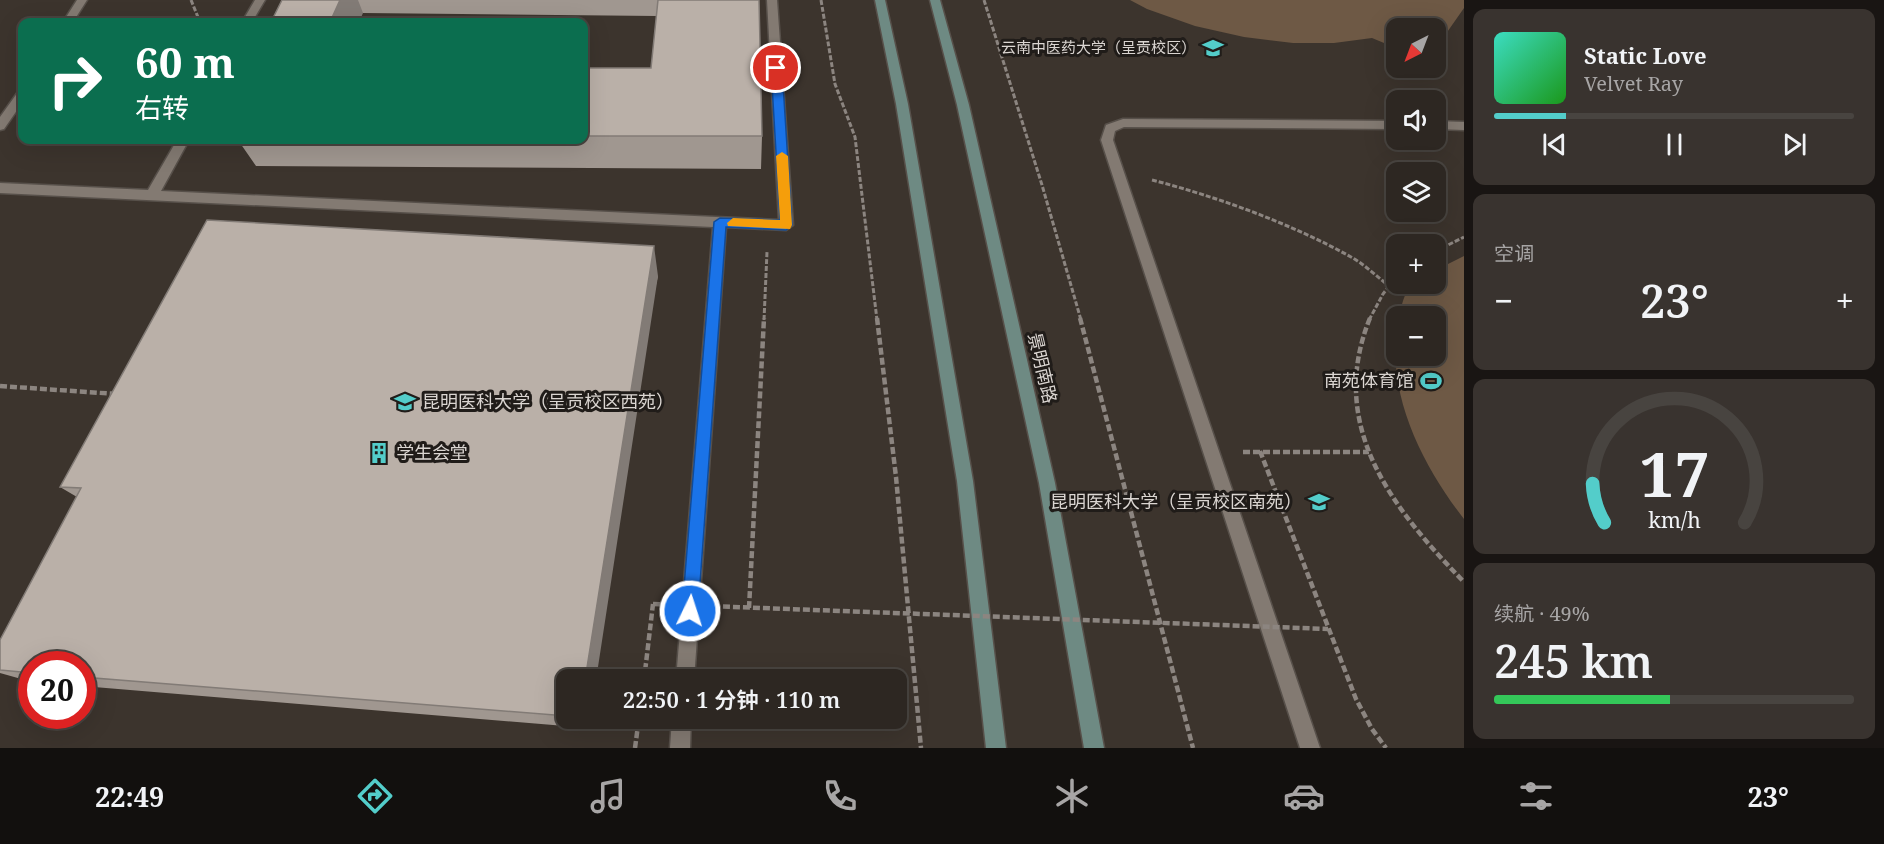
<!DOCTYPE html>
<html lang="zh">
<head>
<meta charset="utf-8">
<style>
  :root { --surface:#2d2722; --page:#39332f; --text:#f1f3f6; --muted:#a7a5a5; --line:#484440; --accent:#53cdca }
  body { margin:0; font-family:"Noto Serif","Noto Sans SC",serif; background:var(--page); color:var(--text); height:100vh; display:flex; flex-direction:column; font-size:22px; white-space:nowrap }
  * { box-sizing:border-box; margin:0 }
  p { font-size:20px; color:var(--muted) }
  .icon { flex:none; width:33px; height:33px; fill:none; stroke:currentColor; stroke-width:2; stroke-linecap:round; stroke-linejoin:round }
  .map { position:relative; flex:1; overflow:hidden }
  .panel { display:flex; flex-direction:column; gap:9px; padding:9px; background:#191513; width:420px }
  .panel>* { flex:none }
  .top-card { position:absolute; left:18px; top:18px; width:570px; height:126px; border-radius:12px; box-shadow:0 6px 24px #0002,0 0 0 2px var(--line); background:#0b6e4f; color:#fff; overflow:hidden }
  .needle { width:39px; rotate:222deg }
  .tools { position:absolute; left:1386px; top:18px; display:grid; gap:12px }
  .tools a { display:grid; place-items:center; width:60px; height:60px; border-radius:12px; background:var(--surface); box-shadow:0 6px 24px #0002,0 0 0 2px var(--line); font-size:30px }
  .speed { position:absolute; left:18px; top:651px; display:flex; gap:12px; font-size:30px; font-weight:700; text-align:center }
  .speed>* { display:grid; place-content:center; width:78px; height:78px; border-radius:50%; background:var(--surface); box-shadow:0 6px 24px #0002,0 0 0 2px var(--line); line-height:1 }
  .speed .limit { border:9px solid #d22; background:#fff; color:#111 }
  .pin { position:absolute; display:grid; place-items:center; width:51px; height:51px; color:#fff; margin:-26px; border:3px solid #fff; border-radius:50%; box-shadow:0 2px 6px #0007 }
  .me { position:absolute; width:66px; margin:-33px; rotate:4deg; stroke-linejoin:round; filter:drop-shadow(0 0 4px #0008) }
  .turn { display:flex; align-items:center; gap:21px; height:126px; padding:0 18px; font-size:27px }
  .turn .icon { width:78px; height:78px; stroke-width:2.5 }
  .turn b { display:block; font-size:42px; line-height:51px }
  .big { font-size:45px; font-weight:600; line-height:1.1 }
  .panel .tile { flex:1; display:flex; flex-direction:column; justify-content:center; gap:9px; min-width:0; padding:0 21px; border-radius:12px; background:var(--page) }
  .panel .dial { align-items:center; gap:0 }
  .dial svg { height:156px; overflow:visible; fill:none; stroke:var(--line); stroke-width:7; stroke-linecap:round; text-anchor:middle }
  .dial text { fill:var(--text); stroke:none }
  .song { display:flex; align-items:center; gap:18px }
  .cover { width:72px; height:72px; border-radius:9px; background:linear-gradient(135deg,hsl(170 70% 55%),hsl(120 70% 35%)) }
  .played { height:6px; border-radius:3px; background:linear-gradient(90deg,var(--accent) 20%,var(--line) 20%) }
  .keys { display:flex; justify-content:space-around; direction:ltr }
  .heat { display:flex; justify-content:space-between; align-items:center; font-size:33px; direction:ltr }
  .charge { height:9px; border-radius:4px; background:linear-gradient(90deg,#34c759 49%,var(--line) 0) }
  .trip { position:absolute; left:556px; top:669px; width:351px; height:60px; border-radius:12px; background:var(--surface); box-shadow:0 6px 24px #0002,0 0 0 2px var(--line); font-weight:600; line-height:60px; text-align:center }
  .tabs { display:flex; height:96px; justify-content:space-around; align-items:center; background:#12100e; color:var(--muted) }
  .tabs .icon { width:42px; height:42px }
  .tabs .selected { color:var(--accent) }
  .tabs b { font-size:27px; color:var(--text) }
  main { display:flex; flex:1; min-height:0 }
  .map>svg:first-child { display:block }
  .green { fill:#6e5945 }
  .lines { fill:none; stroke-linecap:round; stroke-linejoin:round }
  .lane-casing { stroke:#57504a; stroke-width:3 }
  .secondary-casing { stroke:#57504a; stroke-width:3 }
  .path-far1 { stroke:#8c8580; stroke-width:3; stroke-dasharray:5 2; stroke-linecap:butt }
  .path { stroke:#8c8580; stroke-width:4.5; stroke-dasharray:7 3; stroke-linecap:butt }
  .lane { fill:#837a72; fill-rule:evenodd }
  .secondary { fill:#6e8a83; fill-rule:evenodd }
  .path-bridge { stroke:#8c8580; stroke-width:4.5; stroke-dasharray:7 3; stroke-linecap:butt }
  .wall { fill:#a09790 }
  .shaded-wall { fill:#827b76 }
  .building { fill:#bab0a8; stroke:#827b76; stroke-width:1.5 }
  .route { fill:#1a73e8; stroke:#114b97; stroke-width:1.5 }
  .slow { fill:#f59e0b }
  .labels { text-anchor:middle; stroke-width:6; stroke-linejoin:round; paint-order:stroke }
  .far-poi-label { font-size:15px; fill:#dbd6d2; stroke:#201c19; text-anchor:end }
  .street-label { font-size:18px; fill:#dbd6d2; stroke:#201c19 }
  .poi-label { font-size:18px; fill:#dbd6d2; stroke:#201c19; text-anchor:end }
</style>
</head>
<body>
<main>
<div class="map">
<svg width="1464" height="748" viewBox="0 0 1464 748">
  <rect width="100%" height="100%" fill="#3c342d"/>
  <path class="green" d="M1130,0H1464V8L1436,48V28H1396V48L1372,38L1334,43H1293L1244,37L1195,26L1147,9Z
    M1464,256V519C1425,469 1390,402 1396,337V356H1436V316H1399C1406,289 1406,284 1436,284V270Z"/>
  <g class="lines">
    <defs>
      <path id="lane" d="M77,0H87L73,22H63Z
        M255,0H265L252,22H242Z
        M767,0H777L793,225L786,230L726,227L694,680H676L713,227L0,193V183L148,190L177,140H189L161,191L779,220Z
        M22,91V103L4,129L0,130V117L18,92Z
        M1123,119L1396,121V129L1124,127L1115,131L1113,140L1320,748H1300L1101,140L1106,125Z
        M1436,121L1464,122V130L1436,129Z
        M672,718H691L690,748H670Z"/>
      <path id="secondary" d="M875,0H885L908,104L973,481L1006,748H986L957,481L896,104Z
        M930,0H940L969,105L1055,483L1104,748H1084L1039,483L957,105Z"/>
    </defs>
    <use href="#lane" class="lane-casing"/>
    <use href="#secondary" class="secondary-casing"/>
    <path class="path-far1" d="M191,0L200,22
      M821,0L835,84L855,137L877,320
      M984,0L1042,185L1081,320
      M1152,180C1218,197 1292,224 1351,257C1364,264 1376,276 1388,285
      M1436,251L1464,237
      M764,320L767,252
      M1369,320L1383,294L1396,277"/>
    <path class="path" d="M877,318L896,477L921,748
      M1080,318L1193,748
      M1370,318C1326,426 1393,509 1464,582
      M0,386L116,394
      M1260,451L1356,699L1372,729L1386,748
      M1243,452H1369
      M749,608L764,318
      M644,680L653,604
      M635,748L639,718"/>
    <use href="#lane" class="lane"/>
    <use href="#secondary" class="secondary"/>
    <path class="path-bridge" d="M653,604L1328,629"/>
  </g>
  <path class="wall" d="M282,0H759L762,136L761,169L256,166L238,140H584V68H651L657,16L363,13Z
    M658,276L567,680V718H590L589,728L82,686V664H32V682L0,673V640L77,497L60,487Z"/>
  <path class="shaded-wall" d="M340,0H358L363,13L359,22H330Z
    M654,246L658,276L596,680H585Z
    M580,718H590L589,728Z"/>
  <path class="building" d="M282,0H340L330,22H271Z
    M658,0H759L762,136H584V68H651Z
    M207,220L654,246L585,680H567V716L82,677V664H32V673L0,670V640L81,488L60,487Z"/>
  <path class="route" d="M776,64L782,68L792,225L786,230L726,227L698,611L696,617L690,619L685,617L682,611L714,222L720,218L780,220L771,68Z"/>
  <path class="slow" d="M782,152L788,156L792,225L790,229L728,226L727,223L733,218L780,220L776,156Z"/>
  <defs>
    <symbol id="university-bare" viewBox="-9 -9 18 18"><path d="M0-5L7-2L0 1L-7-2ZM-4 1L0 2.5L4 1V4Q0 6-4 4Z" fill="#53cdca" stroke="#201c19" stroke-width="2.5" paint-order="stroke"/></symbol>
    <symbol id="stadium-bare" viewBox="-9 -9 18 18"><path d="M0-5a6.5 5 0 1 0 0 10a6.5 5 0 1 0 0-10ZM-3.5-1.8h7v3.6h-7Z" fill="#53cdca" stroke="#201c19" stroke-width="2.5" paint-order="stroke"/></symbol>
    <symbol id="building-bare" viewBox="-9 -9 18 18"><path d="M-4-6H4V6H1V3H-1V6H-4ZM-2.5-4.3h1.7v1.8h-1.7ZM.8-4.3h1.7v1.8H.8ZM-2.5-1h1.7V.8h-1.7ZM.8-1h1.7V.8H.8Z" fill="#53cdca" stroke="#201c19" stroke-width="2.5" paint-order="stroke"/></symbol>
  </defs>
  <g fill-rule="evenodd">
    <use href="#university-bare" x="1198" y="33" width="30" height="30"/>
    <use href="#stadium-bare" x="1416" y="366" width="30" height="30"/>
    <use href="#university-bare" x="390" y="387" width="30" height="30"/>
    <use href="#building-bare" x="364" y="438" width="30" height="30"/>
    <use href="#university-bare" x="1304" y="487" width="30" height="30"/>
  </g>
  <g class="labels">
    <g class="far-poi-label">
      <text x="1196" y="53">云南中医药大学（呈贡校区）</text>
    </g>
    <g class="street-label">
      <text transform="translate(1042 368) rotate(77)" y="6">景明南路</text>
    </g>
    <g class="poi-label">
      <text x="1414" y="387">南苑体育馆</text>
      <text x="422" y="408" text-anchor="start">昆明医科大学（呈贡校区西苑）</text>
      <text x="396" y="459" text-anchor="start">学生会堂</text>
      <text x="1302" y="508">昆明医科大学（呈贡校区南苑）</text>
    </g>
  </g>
</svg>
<div class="tools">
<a><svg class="needle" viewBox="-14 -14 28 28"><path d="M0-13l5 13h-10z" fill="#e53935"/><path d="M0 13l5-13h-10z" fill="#a7a5a5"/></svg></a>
<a><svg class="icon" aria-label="sound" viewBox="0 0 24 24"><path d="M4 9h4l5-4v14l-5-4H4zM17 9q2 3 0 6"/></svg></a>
<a><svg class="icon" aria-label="layers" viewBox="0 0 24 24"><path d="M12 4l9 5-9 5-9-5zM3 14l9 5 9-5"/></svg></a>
<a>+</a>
<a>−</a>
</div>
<div class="speed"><div class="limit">20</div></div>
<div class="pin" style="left:776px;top:68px;background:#d93025"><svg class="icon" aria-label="arrive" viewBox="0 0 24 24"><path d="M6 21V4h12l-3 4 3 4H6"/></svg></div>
<svg class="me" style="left:690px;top:611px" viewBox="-20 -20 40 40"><circle r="17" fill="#1a73e8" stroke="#fff" stroke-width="3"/><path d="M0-11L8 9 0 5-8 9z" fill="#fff"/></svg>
<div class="trip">22:50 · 1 分钟 · 110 m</div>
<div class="top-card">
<div class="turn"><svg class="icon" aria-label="right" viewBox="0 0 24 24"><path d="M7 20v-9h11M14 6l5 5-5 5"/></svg><div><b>60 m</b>右转</div></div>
</div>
</div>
<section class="panel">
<div class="tile">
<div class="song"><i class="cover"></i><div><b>Static Love</b><p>Velvet Ray</p></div></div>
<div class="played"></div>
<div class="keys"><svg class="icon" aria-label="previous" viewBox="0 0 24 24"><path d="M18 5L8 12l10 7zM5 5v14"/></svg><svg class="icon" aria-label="pause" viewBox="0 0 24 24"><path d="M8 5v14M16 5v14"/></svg><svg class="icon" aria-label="next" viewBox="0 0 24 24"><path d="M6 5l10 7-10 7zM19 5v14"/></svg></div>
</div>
<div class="tile"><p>空调</p>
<div class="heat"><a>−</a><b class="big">23°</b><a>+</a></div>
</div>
<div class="tile dial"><svg viewBox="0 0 100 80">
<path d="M14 69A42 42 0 1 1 86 69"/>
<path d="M14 69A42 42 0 0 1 8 49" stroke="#53cdca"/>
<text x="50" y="56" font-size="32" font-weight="700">17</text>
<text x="50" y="72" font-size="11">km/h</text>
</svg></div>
<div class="tile"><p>续航 · 49%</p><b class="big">245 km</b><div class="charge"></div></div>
</section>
</main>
<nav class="tabs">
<b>22:49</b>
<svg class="icon selected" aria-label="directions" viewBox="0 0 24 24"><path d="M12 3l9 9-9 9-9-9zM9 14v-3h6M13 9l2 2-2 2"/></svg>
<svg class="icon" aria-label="music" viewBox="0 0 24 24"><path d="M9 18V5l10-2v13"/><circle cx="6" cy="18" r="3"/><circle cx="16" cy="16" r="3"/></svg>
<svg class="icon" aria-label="phone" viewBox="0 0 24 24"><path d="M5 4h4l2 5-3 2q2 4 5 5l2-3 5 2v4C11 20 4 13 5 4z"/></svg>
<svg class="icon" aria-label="climate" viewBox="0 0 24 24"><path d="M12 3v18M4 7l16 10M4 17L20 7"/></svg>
<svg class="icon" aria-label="car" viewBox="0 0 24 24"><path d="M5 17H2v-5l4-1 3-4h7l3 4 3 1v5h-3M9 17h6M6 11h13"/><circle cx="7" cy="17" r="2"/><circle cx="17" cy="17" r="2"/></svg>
<svg class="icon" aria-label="filters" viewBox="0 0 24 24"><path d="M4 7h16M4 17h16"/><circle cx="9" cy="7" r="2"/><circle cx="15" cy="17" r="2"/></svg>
<b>23°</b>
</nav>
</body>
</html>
